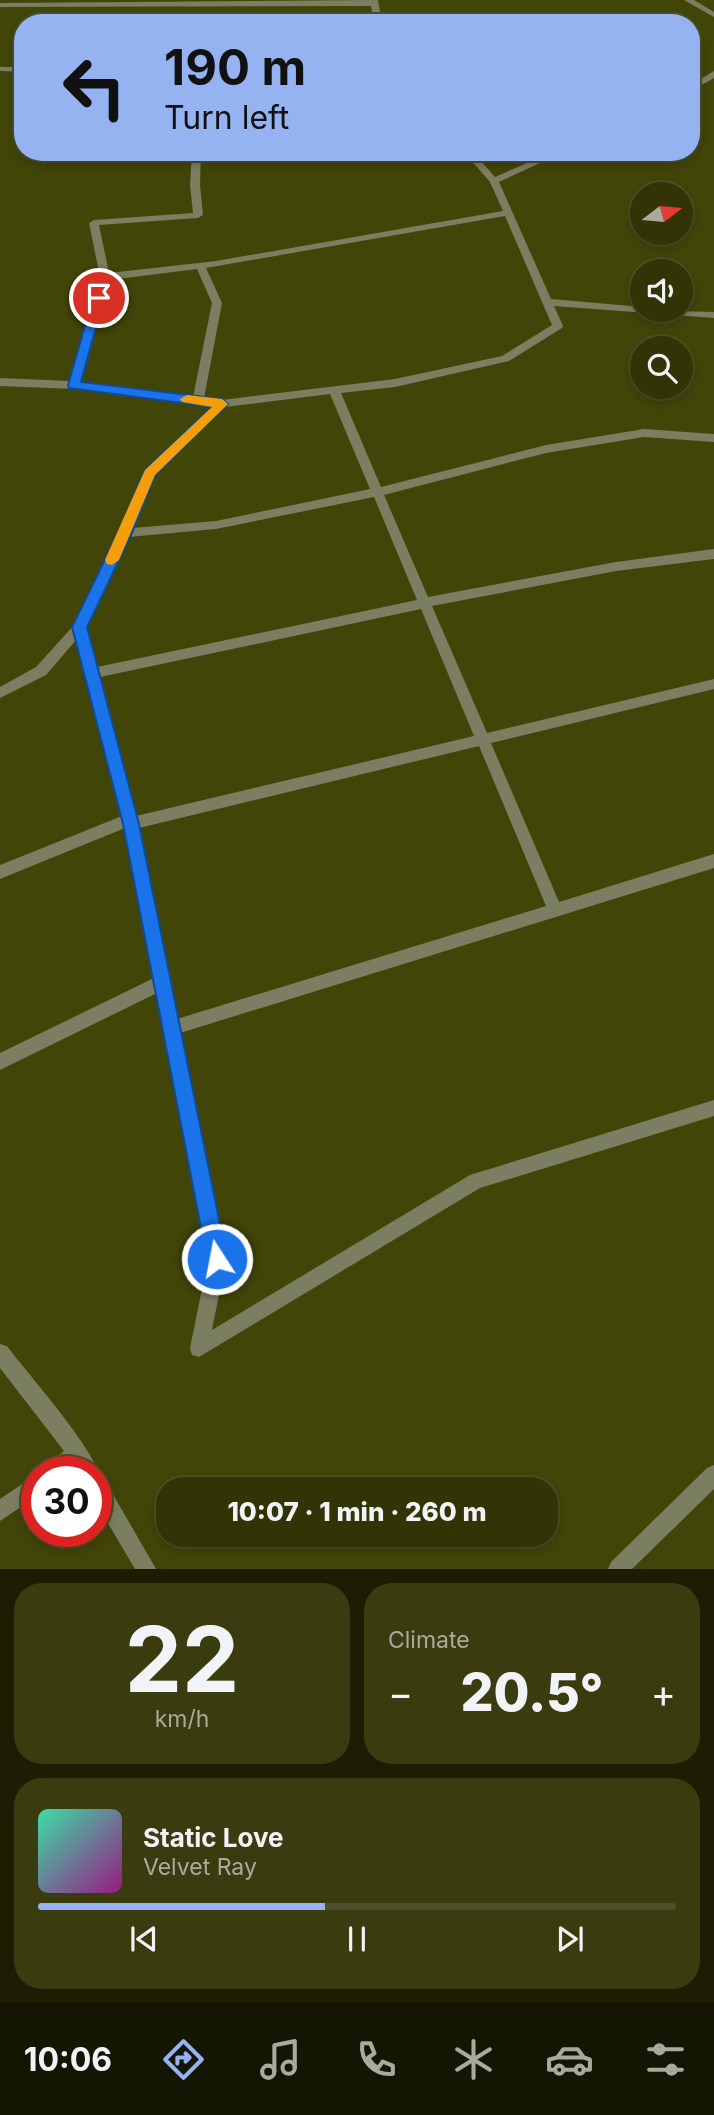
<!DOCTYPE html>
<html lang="en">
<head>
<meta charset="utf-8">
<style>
  :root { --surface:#323406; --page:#3a3c10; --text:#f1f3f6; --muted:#a8aa9b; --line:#4d4f28; --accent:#95b2f1 }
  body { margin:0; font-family:Inter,sans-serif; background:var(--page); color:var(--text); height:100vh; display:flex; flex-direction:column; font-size:26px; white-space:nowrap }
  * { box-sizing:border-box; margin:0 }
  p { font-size:23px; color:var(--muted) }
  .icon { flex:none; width:38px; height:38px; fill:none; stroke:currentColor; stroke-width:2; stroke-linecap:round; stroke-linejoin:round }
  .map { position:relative; height:1569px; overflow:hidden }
  .drawer { display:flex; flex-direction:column; gap:14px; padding:14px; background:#1c1d03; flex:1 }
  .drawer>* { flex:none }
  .hud { position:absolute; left:14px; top:14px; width:686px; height:147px; border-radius:28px; box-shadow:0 4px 10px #0003,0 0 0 2px var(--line); background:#95b2f1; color:#111; overflow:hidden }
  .needle { width:46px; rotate:74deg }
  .controls { position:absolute; left:630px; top:182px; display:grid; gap:14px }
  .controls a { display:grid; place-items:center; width:63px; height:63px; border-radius:50%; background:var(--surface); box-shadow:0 4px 10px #0003,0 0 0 2px var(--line); font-size:35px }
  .speed { position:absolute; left:21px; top:1456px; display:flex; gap:14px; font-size:35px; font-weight:700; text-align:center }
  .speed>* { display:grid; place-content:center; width:91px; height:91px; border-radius:50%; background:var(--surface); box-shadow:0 4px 10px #0003,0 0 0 2px var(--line); line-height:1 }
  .speed .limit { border:10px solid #d22; background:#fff; color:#111 }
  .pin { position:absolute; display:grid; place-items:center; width:60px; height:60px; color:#fff; margin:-30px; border:4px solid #fff; border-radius:50%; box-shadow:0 2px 7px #0007 }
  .me { position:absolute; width:77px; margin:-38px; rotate:349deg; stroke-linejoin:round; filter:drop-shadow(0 0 5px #0008) }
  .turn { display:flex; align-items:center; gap:24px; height:147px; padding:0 35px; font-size:32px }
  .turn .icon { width:91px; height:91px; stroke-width:2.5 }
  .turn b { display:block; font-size:49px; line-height:60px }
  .big { font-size:52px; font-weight:800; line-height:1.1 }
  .drawer .card { flex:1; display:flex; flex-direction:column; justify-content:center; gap:10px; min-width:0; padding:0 24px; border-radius:28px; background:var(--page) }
  .drawer .dial { align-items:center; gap:0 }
  .dial b { font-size:91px; line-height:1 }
  .song { display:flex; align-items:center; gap:21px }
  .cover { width:84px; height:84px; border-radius:10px; background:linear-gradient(135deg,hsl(160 70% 55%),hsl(310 70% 35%)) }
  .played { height:7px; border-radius:4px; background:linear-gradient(90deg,var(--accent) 45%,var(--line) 45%) }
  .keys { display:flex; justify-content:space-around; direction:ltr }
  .heat { display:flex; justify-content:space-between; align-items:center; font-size:38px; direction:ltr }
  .drawer .tiles { flex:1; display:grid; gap:14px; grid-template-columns:1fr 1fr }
  .card:last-child { grid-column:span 2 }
  .trip { position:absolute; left:156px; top:1477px; width:402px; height:70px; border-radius:28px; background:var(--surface); box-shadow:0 4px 10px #0003,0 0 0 2px var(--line); font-weight:800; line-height:70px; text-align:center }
  .menu { display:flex; height:112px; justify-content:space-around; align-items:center; background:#141502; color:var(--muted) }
  .menu .icon { width:49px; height:49px }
  .menu .on { color:var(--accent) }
  .menu b { font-size:32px; color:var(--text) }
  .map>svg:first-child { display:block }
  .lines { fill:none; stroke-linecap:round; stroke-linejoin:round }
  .minor { fill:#7b7e60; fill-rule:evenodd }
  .route { fill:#1a73e8; stroke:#114b97; stroke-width:2 }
  .slow { fill:#f59e0b }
</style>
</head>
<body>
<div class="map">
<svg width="714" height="1569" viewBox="0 0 714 1569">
  <rect width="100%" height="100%" fill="#424508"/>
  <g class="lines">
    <path class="minor" d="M370,0H378L382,23H374L371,6L0,7V3Z
      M684,0H694L714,12V17Z
      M0,67H23V72L0,71Z
      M714,71V78L691,91V85Z
      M192,152H201L200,185L203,215L198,218L99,225L109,273L216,261L503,211L490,182L464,152H473L495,177L552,152H564L499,182L551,299L642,307V310L714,312V318L554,306L563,326L562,328L509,361L395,387L341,393L381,487L546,445L644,429L714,434V442L644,437L546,453L384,495L428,597L616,562L714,549V559L616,571L432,606L487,733L714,679V689L491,743L559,902L714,854V868L180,1033L226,1259L212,1330L470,1175L714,1100V1116L480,1188L199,1357L192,1355L190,1348L208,1259L157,993L0,1070V1053L154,978L125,828L0,879V865L122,816L77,639L46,675L0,698V687L36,667L75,624L119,533L145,470L213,407L74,389L0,386V378L70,381L100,277L89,223L94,220L193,213L190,185ZM505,216L552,325L502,356L395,379L222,400L204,398L222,303L206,268ZM197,269L212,303L193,397L80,382L109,280ZM330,394L370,489L216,521L133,528L154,475L225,407ZM374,497L417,600L97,667L86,627L129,537L216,529ZM421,609L474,736L136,816L100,677ZM479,746L546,906L177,1019L139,828Z
      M0,1344L7,1346C23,1368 99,1454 98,1475L103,1477L156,1569H135L96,1503V1472H78L75,1467L69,1472H43L46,1465L64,1451L0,1368Z
      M714,1465V1489L632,1569H608L611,1562L707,1468Z
      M37,1474V1496L0,1521V1499Z"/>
  </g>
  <path class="route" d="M99,295L104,298L81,382L222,399L228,404L155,475L132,533L87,627L139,824L227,1259L224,1266L217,1269L210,1266L207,1259L123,824L72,627L118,533L145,470L212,407L69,388L68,385L93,298Z"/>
  <path class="slow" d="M187,395L222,399L228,404L155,475L119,560L112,565L107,564L105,560L145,470L212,407L182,402L180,399Z"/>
</svg>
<div class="controls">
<a><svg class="needle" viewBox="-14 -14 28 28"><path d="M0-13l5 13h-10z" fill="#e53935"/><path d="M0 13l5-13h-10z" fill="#a8aa9b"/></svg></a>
<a><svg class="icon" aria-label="sound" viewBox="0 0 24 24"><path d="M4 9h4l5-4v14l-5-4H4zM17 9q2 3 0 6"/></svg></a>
<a><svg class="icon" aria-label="search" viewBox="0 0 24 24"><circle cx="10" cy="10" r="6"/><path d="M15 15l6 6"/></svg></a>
</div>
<div class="speed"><div class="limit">30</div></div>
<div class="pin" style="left:99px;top:298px;background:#d93025"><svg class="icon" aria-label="arrive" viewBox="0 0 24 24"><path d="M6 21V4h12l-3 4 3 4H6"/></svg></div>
<svg class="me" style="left:217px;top:1259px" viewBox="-20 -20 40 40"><circle r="17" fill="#1a73e8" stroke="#fff" stroke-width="3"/><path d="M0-11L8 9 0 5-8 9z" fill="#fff"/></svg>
<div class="trip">10:07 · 1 min · 260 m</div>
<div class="hud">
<div class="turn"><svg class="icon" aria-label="left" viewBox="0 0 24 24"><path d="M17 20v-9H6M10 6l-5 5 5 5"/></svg><div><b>190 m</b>Turn left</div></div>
</div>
</div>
<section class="drawer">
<div class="tiles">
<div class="card dial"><b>22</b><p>km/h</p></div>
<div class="card"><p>Climate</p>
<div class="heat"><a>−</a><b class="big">20.5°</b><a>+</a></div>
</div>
<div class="card">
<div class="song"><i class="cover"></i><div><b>Static Love</b><p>Velvet Ray</p></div></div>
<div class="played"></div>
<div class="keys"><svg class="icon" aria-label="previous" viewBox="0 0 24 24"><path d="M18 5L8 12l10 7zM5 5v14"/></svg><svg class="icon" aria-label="pause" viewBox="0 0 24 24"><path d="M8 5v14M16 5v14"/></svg><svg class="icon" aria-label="next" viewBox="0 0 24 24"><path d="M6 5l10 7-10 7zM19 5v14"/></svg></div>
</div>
</div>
</section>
<nav class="menu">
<b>10:06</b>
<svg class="icon on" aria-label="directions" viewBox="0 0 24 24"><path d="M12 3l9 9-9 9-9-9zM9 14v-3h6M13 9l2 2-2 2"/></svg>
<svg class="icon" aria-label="music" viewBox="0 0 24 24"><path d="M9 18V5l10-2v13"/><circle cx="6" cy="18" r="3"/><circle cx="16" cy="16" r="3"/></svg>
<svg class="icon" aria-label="phone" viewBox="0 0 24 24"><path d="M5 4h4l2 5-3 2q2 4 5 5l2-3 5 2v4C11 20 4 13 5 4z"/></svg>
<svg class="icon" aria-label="climate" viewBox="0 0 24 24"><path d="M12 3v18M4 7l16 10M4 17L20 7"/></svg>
<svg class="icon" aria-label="car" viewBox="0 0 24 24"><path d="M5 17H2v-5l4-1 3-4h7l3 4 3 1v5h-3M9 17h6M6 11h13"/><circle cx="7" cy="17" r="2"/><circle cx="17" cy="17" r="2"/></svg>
<svg class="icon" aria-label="filters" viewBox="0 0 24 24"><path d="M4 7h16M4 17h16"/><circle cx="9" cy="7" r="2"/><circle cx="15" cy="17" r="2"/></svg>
</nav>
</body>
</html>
